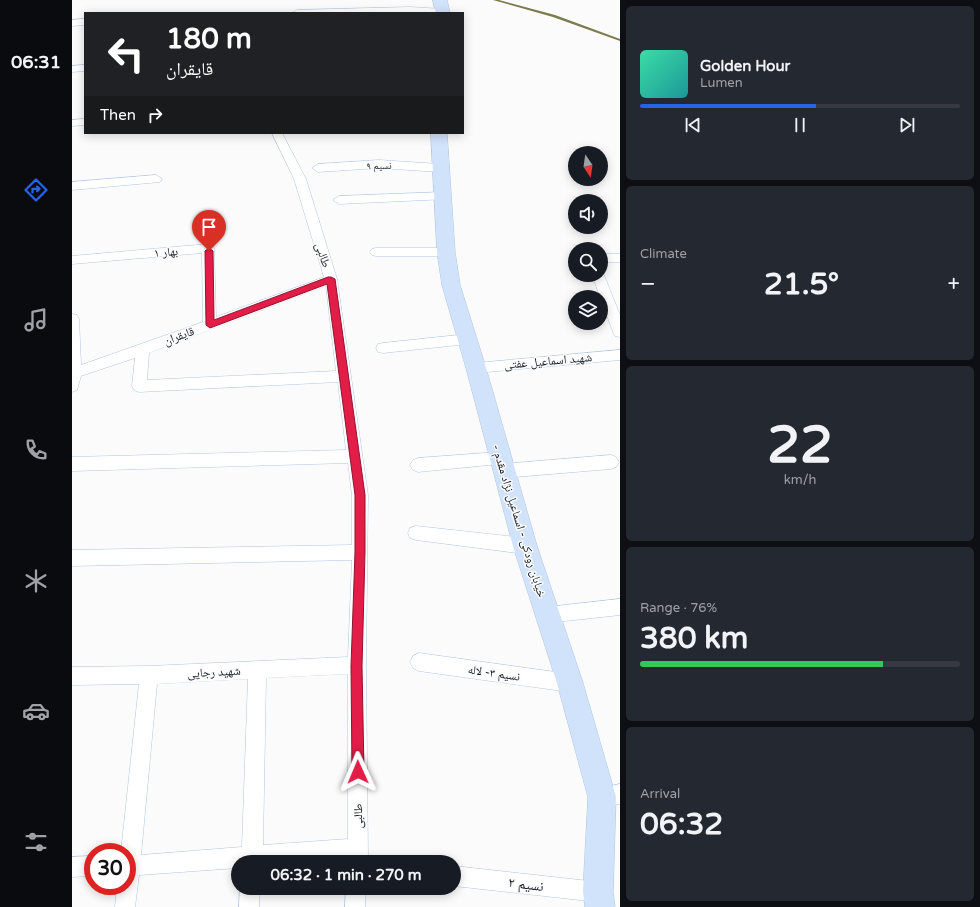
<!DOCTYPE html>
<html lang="en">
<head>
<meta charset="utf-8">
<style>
  :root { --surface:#171b24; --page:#242831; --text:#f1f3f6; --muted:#9ea1a6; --line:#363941; --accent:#2563eb }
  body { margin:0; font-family:"Varela Round","Noto Naskh Arabic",sans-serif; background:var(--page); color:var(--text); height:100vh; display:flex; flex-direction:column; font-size:15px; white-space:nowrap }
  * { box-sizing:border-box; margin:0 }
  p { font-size:13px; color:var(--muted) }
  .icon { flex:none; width:22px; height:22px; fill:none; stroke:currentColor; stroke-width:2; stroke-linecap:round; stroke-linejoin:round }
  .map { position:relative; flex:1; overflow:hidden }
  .side { display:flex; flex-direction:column; gap:6px; padding:6px; background:#0d0f14; width:360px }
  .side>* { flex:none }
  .hud { position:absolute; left:12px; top:12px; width:380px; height:122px; border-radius:0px; box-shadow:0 2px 10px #0003; background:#202124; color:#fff; overflow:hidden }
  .needle { width:26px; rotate:167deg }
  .tools { position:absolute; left:496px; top:146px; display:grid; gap:8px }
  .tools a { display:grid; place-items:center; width:40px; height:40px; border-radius:50%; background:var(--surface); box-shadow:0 2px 10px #0003; font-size:20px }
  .speed { position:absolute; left:12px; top:843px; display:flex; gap:8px; font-size:20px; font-weight:700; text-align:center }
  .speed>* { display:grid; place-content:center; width:52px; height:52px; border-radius:50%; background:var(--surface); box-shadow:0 2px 10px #0003; line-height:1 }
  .speed .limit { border:6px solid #d22; background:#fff; color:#111 }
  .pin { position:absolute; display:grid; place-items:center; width:34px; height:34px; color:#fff; margin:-41px -17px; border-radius:50% 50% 50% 0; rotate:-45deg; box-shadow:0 0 4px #0007 }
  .pin .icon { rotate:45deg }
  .me { position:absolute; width:44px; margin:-22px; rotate:359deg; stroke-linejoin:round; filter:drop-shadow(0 0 3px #0008) }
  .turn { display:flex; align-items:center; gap:14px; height:84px; padding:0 16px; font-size:18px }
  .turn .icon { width:52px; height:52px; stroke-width:2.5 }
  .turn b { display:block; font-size:28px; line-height:34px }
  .then { display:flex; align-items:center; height:38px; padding:0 16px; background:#0003; gap:8px; font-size:15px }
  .big { font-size:30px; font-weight:700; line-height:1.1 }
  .side .card { flex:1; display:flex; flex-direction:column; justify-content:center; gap:6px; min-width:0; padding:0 14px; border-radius:6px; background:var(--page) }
  .side .dial { align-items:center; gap:0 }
  .dial b { font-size:52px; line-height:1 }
  .song { display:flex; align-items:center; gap:12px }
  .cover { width:48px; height:48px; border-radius:6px; background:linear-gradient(135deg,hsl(160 70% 55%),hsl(180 70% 35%)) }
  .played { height:4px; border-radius:2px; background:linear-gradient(90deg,var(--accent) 55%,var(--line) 55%) }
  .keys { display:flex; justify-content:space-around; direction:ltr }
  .heat { display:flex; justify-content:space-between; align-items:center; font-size:22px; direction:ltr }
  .charge { height:6px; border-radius:3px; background:linear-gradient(90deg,#34c759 76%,var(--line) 0) }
  .trip { position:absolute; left:159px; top:855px; width:230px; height:40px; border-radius:20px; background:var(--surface); box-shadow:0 2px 10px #0003; font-weight:700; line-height:40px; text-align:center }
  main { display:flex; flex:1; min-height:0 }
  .tabs { display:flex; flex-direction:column; width:72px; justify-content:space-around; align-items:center; background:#090b0e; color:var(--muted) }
  .tabs .icon { width:28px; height:28px }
  .tabs .on { color:var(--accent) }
  .tabs b { font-size:18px; color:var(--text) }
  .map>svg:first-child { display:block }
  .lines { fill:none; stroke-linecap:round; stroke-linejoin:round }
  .stream { fill:#7b7b4d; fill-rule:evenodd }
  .street-casing { stroke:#b1c5e2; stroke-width:1 }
  .secondary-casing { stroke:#b1c5e2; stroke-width:1 }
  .street { fill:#fff; fill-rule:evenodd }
  .secondary { fill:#d1e2fb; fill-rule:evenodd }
  .route { fill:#e11d48; stroke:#92132f }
  .labels { text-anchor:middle; stroke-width:3; stroke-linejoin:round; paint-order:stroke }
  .far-street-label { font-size:10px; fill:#141c26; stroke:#fbfbfb }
  .street-label { font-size:12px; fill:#141c26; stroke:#fbfbfb }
  .near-street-label { font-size:14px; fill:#141c26; stroke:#fbfbfb }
</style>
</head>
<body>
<main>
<nav class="tabs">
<b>06:31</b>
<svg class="icon on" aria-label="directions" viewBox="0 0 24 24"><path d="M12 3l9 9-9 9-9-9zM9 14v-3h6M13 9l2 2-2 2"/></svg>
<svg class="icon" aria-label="music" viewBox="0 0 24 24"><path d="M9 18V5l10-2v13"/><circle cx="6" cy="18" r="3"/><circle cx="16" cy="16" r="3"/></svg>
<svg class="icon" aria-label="phone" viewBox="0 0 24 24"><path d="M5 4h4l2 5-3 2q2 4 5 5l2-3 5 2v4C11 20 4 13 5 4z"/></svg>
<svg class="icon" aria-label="climate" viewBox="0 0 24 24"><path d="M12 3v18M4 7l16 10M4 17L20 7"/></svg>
<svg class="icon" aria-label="car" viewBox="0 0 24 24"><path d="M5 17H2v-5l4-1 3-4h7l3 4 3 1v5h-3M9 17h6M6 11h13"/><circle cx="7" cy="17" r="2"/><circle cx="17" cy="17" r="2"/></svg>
<svg class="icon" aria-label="filters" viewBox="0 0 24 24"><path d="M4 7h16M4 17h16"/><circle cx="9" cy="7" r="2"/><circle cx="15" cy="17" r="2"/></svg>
</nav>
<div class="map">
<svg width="548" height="907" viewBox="0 0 548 907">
  <rect width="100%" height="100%" fill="#fbfbfb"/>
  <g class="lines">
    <path class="stream" d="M421,0H427L483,15L548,39V41L481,17Z"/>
    <defs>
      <path id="street" d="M338,7L371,9L376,12L220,13L225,10Z
        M13,19V25L0,26V20Z
        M13,65V71L0,72V66Z
        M13,119V125L0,126V120Z
        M200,133H210L234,179L265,279L296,495L294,665L296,862H276V859L237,862H166V868L67,875L63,907H43L45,886H55V852H49L67,684L0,685V667L77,666L276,657L280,560L0,566V550L280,545V495L276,463L0,471V457L274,450L266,382L67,392L62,390L60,386L63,358L9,376L5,390L0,392V314L5,315L7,319L9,365L131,322L130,253L0,264V256L136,244L140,245L142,248L144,317L252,277L222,179ZM254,286L264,371L75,380L77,353ZM276,674V839L191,845L194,678ZM176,679L170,847L69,855L85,684Z
        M307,160L368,164L374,168L368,172L307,168L246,172L240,168L246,164Z
        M84,175L90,179L88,182L0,190V182Z
        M372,192L376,193L378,196L376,199L267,204L261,200L267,196Z
        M304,248H374L378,249L380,252L378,255L374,256H304L300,255L298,252L300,249Z
        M529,254H548V262H529Z
        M529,271L532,275L548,315V337L543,336L541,332L520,275H529Z
        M396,334L401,335L403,339L401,343L396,344L311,353L306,352L304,348L306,344L311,343Z
        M548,350V360L404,373L399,372L397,368L399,364L404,363Z
        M427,452L432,453L435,458L432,463L427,464L346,472L341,470L338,465L341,460L346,458Z
        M539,455L544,457L547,462L544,467L539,469L431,478L426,476L423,471L426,466L431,464Z
        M344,526L453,538L459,541L461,546L459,551L453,554L344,540L338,538L336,533L338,528Z
        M548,599V615L475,623L469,621L466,615L469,609L475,607Z
        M347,653L498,674L504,677L507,683L504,689L498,692L347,671L341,668L338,662L341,656Z
        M548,784V804L530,807L523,804L520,797L523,790Z
        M21,856V876L0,877V857Z
        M382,866L526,882L533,885L536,892L533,899L526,902L382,886Z
        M168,888H188L187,907H167Z
        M274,888H294L293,907H273Z"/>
      <path id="secondary" d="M361,0H375L378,13H364Z
        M359,133H375L383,252L388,285L414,368L465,546L511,683L544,797L541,892L543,907H513L511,892L516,797L485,683L441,546L394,368L370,285L365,252Z"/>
    </defs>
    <use href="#street" class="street-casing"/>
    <use href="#secondary" class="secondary-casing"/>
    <use href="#street" class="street"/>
    <use href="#secondary" class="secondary"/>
  </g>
  <path class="route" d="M137,248L141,251L142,320L256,277H259L263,279L293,495V552L290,666L292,772L290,776L286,778L282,776L280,772L279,666L283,552V495L255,284L138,328L134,325L133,251Z"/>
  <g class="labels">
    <g class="far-street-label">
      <text transform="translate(307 165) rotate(-2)" y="4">نسیم ۹</text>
    </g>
    <g class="street-label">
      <text transform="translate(94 252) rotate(-5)" y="4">بهار ۱</text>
      <text transform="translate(251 255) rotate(72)" y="4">طالبی</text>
      <text transform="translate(107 336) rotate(-21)" y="4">قایقران</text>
      <text transform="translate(476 361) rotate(-5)" y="4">شهید اسماعیل عفتی</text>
      <text transform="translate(447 521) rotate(73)" y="4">- خیابان رودکی - اسماعیل نژاد مقدم</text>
      <text transform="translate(142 672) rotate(-3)" y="4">شهید رجایی</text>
      <text transform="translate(422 673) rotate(8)" y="4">نسیم ۳- لاله</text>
      <text transform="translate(286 816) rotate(-91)" y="4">طالبی</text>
    </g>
    <g class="near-street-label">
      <text transform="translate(454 884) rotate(7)" y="5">نسیم ۲</text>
    </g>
  </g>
</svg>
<div class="tools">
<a><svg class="needle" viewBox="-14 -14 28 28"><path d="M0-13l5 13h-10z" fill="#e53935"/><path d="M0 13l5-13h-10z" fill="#9ea1a6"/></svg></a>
<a><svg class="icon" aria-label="sound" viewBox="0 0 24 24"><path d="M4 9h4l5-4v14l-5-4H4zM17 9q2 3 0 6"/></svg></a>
<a><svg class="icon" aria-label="search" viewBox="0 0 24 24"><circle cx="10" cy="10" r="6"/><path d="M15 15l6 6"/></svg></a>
<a><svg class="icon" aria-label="layers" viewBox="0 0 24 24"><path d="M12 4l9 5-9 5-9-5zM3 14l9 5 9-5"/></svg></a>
</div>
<div class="speed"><div class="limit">30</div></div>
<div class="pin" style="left:137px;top:251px;background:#d93025"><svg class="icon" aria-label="arrive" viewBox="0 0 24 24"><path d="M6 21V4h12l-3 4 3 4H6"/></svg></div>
<svg class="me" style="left:286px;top:772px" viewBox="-20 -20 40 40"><path d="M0-17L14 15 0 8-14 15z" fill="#e11d48" stroke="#fff" stroke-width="4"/></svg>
<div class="trip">06:32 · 1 min · 270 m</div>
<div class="hud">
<div class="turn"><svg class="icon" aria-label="left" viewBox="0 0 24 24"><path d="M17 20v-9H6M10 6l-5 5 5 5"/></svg><div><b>180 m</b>قایقران</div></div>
<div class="then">Then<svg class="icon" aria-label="right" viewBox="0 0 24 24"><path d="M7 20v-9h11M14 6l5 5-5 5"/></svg></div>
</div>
</div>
<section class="side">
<div class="card">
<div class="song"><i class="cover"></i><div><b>Golden Hour</b><p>Lumen</p></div></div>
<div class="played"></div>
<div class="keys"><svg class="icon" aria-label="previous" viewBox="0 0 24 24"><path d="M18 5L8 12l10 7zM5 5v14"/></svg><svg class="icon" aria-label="pause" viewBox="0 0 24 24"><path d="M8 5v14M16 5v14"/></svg><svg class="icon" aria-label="next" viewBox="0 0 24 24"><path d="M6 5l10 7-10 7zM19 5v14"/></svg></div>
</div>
<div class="card"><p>Climate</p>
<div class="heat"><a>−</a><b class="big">21.5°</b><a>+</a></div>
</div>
<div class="card dial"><b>22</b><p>km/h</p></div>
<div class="card"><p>Range · 76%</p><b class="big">380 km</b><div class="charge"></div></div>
<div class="card"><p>Arrival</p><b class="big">06:32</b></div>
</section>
</main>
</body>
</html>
